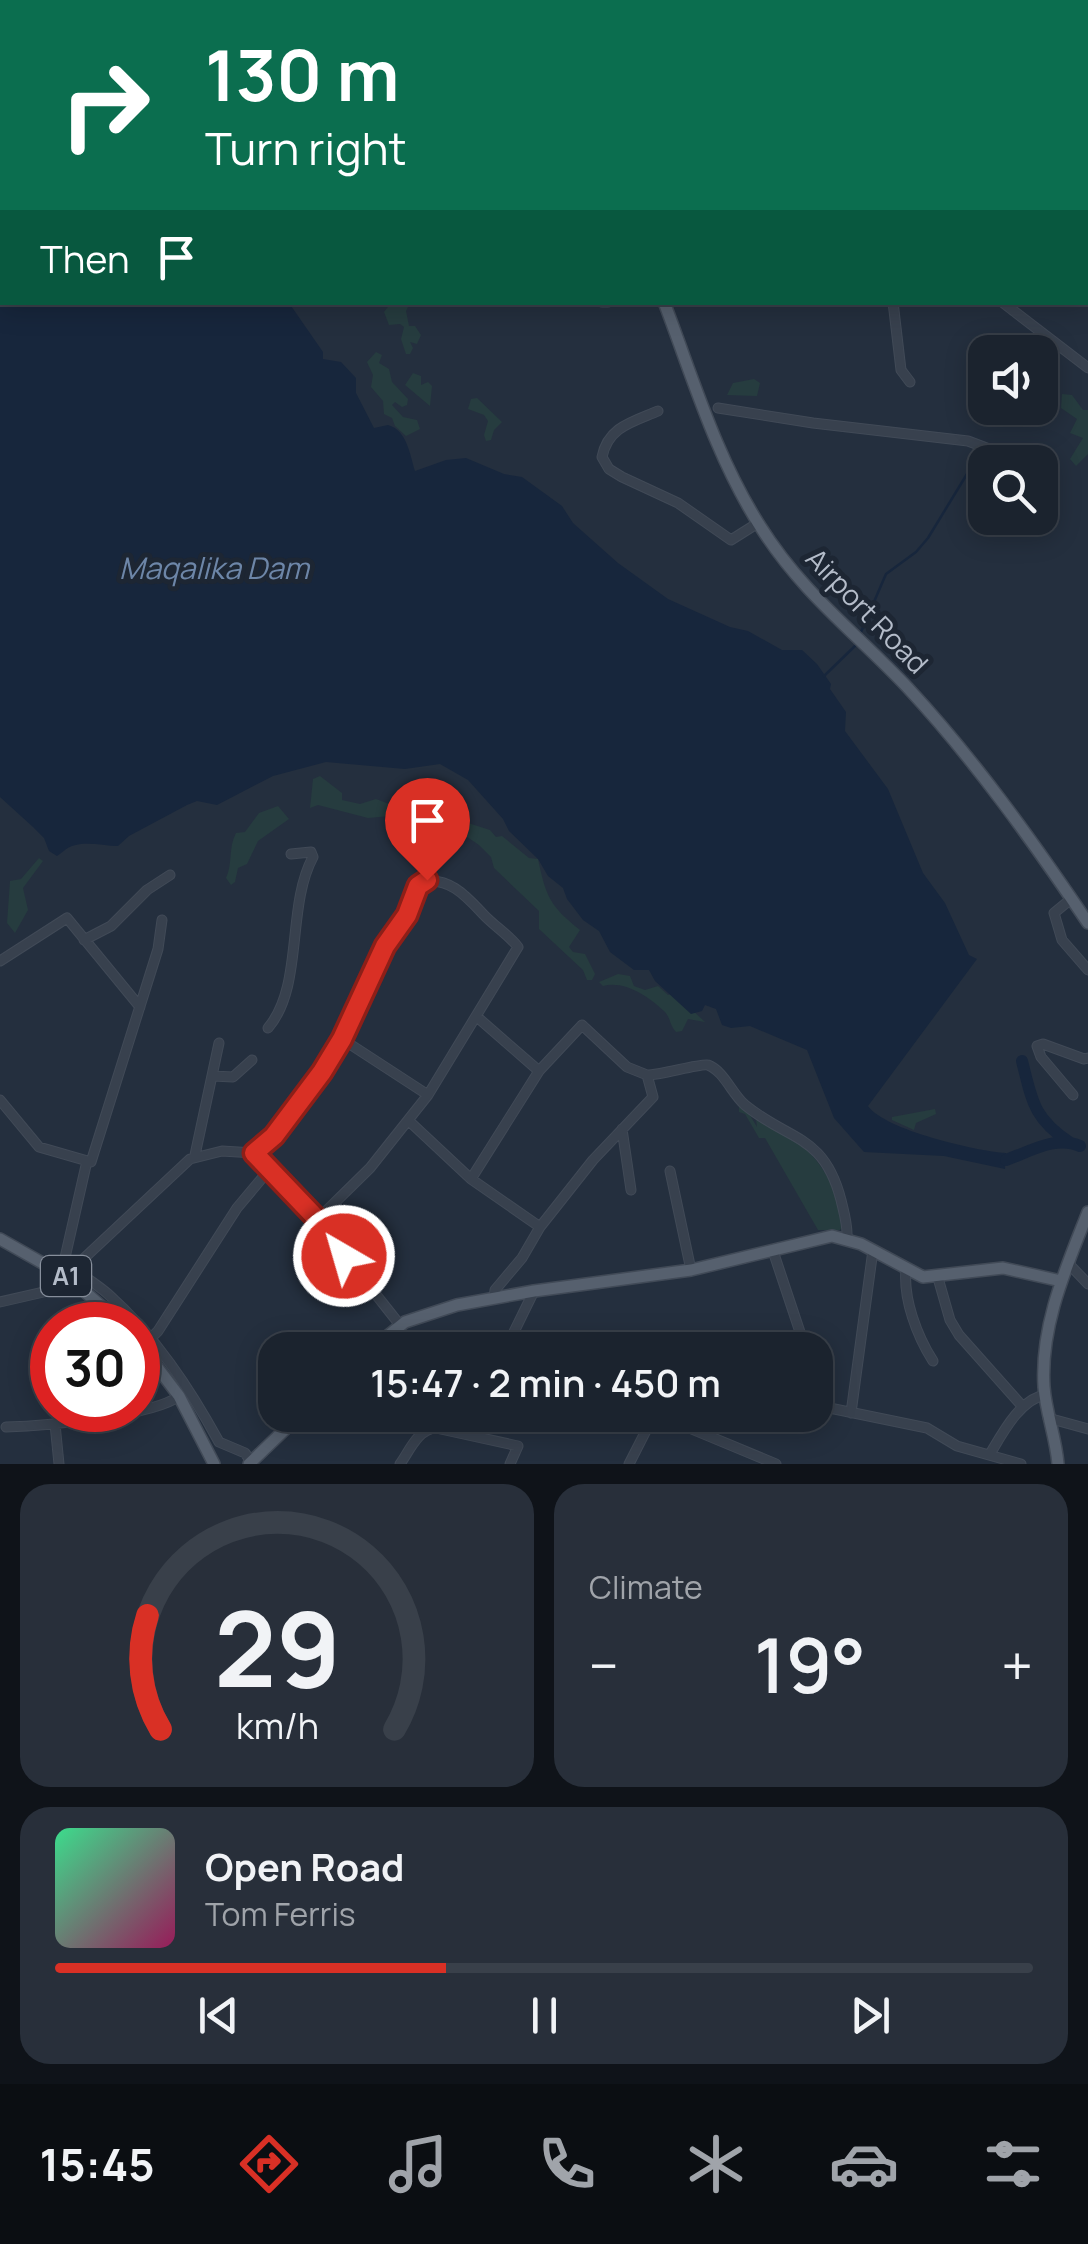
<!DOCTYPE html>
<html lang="en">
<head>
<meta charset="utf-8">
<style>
  :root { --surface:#1b232e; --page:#282f3a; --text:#f1f3f6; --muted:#a0a4aa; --line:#39404a; --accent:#d93025 }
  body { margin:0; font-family:Manrope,sans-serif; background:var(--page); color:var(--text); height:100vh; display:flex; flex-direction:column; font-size:38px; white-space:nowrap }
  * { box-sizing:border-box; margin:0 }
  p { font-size:32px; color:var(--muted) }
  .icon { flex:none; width:55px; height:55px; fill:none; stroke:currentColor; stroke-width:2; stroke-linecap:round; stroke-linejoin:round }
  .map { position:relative; height:1464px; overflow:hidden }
  .details { display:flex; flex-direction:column; gap:20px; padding:20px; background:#0f1319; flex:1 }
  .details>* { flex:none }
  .guide { position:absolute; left:0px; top:0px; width:1090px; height:305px; box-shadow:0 5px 25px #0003,0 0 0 2px var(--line); background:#0b6e4f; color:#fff; overflow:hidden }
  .tools { position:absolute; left:968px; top:335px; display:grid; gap:20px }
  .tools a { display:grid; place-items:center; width:90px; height:90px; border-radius:20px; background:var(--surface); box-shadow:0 5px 25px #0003,0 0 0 2px var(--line); font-size:50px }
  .speed { position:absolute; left:30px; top:1302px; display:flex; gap:20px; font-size:50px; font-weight:700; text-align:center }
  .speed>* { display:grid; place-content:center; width:130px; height:130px; border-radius:50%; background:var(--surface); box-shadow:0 5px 25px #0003,0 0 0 2px var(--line); line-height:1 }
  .speed .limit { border:15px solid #d22; background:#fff; color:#111 }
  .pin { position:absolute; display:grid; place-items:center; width:85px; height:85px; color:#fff; margin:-102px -42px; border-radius:50% 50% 50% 0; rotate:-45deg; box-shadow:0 0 10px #0007 }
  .pin .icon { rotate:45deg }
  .me { position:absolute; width:110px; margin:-55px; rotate:322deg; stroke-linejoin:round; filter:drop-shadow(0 0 8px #0008) }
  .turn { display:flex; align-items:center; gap:35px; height:210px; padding:0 40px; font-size:45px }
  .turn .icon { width:130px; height:130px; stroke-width:2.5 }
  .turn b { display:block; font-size:70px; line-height:85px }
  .then { display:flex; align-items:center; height:95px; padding:0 40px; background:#0003; gap:20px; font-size:38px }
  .big { font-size:75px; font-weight:600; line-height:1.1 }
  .details .widget { flex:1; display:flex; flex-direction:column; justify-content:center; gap:15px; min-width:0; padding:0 35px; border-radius:30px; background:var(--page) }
  .details .dial { align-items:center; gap:0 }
  .dial svg { height:260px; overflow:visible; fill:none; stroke:var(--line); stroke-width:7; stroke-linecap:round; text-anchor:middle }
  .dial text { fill:var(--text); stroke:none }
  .song { display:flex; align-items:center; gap:30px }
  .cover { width:120px; height:120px; border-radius:15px; background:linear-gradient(135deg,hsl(150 70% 55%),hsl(330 70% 35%)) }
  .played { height:10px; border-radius:5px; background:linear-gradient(90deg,var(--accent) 40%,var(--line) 40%) }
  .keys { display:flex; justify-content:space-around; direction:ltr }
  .heat { display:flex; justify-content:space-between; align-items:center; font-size:55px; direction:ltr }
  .details .tiles { flex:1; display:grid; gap:20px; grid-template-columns:1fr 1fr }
  .widget:last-child { grid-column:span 2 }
  .trip { position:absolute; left:258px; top:1332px; width:575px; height:100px; border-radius:30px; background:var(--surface); box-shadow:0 5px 25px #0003,0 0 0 2px var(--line); font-weight:600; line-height:100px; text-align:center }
  .dock { display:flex; height:160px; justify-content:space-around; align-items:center; background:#0b0e12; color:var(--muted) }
  .dock .icon { width:70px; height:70px }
  .dock .current { color:var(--accent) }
  .dock b { font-size:45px; color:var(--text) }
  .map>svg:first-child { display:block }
  .green { fill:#263c3f }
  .water { fill:#17263c }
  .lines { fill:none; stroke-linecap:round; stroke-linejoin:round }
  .stream { stroke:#17263c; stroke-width:2.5 }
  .river { stroke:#17263c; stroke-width:12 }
  .runway { stroke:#3f4a5a; stroke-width:48 }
  .minor-casing { stroke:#414a57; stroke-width:11 }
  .major-casing { stroke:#414a57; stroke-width:14 }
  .minor { stroke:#38414e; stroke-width:9 }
  .major { stroke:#56606e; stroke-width:11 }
  .route-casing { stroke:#8d1f18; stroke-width:25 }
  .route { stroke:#d93025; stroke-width:18 }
  .labels { text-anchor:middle; stroke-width:10; stroke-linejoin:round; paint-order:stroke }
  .shield { fill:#1d2633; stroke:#878f9c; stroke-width:2.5 }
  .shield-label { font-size:25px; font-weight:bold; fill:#b4bcc9 }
  .street-label { font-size:28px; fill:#b4bcc9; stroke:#1d2633 }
  .water-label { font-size:30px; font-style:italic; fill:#6d86a8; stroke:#1d2633 }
</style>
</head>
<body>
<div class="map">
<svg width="1088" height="1464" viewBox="0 0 1088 1464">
  <rect width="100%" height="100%" fill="#242f3e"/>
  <path class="green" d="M391,303H410L406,311L409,326H415L421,335L417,344L410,342L413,348L410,354H406L401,339L404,327L400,324L389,325L384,312Z
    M376,352L382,355L379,363L389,369L392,382L408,399L407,405L402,407L395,402L392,405L403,417L417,420L420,429L406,436L395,426L392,418L384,414L383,401L371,387L373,375L367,362Z
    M413,373L421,376V385L428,382L432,386L430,406L405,385Z
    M754,379L760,383L757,396L727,395L733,383Z
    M1062,394L1072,395L1083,410H1088V454L1076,466L1070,459L1083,438L1070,433L1077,419L1061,408Z
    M477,398L502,422L494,430L491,440L486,441L484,435L488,421L484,415L468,409L471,399Z
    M320,776L342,793V800L360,804L376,799L397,807L436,800L458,812L468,823L490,830L496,837L502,836L529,858L538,859C546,897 550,906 580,930L569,947L573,952L585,954L595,974L592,980H587L583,970L539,929V911L494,868L491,857L479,845L451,826L390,816L368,818L318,805L310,808L313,779Z
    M278,806L289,819L258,841L247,864L238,868L235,882L231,885L226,878C233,863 228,848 236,833L245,832L259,813Z
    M39,858L43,861L23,888L28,910L15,933L7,923L10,881L21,879Z
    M618,974L630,976L634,986L645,990L658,986L668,995L674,993L705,1022L688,1019L682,1031L676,1032C669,1024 671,1018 664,1011C648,996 624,980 603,986L599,982Z
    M739,1104L745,1107L757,1127L756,1119C808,1141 831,1168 845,1223L840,1230H818L765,1138H759L745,1114L739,1112Z
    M935,1109L936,1114L916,1123L914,1130L892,1120V1117Z"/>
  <path class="water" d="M0,154L2,302L289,303L323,352V359L341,362L356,378V393L374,428L388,425C407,430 410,455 415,471L446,460L466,458L504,474L522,477L562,506L573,523L618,563L668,599L730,627L748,631L782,650H802L817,664L831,684L830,689L846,712L845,731L888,789L923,873L945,903L969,955L977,959L868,1106C885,1130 976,1151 1006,1153L1005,1169L944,1156L864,1152L834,1118L807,1050L750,1026L731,1028L722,1025L716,1009L705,1005L702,1011L691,1014L655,981L649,970H634L610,952L599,931L583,920L567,899L563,888L548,876L538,859L509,831L503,819L468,780L440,764L405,769L326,762L273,776L217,805L197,801L187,805L129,836L118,846C103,846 87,841 72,846C66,848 62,853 57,856L49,851L44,838L33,827L0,797Z"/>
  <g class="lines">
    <path class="stream" d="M861,632L886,574L916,552L928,538L967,474L976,449
      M824,676L855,646"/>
    <path class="river" d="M1022,1061C1032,1100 1033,1118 1069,1142
      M1006,1160C1029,1152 1056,1135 1080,1146"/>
    <path class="runway" d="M428,0L430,2"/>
    <defs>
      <path id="minor" d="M0,14L2,15
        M602,302H608
        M893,302L901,370L910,382
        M1002,302L1088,368
        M718,408L813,423L968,441L1024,462
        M658,411C632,422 608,427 602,457L609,469L622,477L678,503L731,540L758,523
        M1040,471L1049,476
        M1071,899L1054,913L1062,940L1088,970
        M84,940L111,926L147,890L170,875
        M0,961L67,918L140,1007
        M268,1028C304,986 286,907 313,857L311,852L291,854
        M647,1075C661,1075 701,1063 708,1065C724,1071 732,1094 745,1105C789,1141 824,1134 841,1200C844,1213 848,1225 847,1239
        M213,1076L233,1077L252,1060
        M1073,1095L1041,1057L1037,1046L1043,1044L1084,1059L1088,1058
        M0,1100L39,1147L91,1162L158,949L162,920
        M409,1121L471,1179L539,1071L476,1016
        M622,1129L631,1190
        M254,1153L274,1137L322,1072L342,1039L385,946L417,895L422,882C449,876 467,897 483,914C494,926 508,934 518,947L428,1095
        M195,1155L219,1043
        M87,1161L64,1262C78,1273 94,1282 108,1294C155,1336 189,1387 219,1442L245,1453L252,1463
        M670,1171L691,1270
        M471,1179L540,1227L593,1160L653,1097L647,1075L627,1067L582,1025L539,1071
        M317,1220L400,1325
        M773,1251L806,1350
        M1068,1263L1088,1284
        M906,1269C903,1299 917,1336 933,1361
        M938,1278L950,1320L959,1335L1023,1407
        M494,1297L495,1290L522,1258L540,1227
        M0,1302L61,1288L80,1262L190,1159L222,1151L254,1153L317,1220L370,1168L428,1095L342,1039
        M151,1338L158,1331L237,1208L268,1171
        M514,1350L509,1348V1342L534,1291
        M815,1378L822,1406
        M815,1405L927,1428L957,1446L1021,1464
        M851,1413L873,1250
        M658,1415L776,1464
        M1048,1418L1088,1429
        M55,1424L59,1464
        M6,1427C42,1426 154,1416 179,1396
        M990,1454C1002,1434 1020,1399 1045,1395
        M400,1464C410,1450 418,1429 436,1428L518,1446L510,1464
        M629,1464L654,1415"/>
      <path id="major" d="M491,0L492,2
        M664,302C693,378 716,457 760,526C802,593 855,632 908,688C974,759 1034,843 1088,923
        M0,1239L69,1278L123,1325
        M138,1342L179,1396L214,1464
        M370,1350L405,1322L457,1305L534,1291L691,1270L832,1236L861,1244L923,1277L1003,1268L1061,1281
        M249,1464L300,1415
        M1058,1464C1056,1438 1046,1413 1044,1387C1040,1326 1066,1268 1088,1212"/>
    </defs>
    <use href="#minor" class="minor-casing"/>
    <use href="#major" class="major-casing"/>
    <use href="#minor" class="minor"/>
    <use href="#major" class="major"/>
  </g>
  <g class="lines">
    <defs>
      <path id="route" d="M344,1256L318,1220L254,1153L274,1136L322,1072L342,1039L385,946L407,915L418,886L427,880"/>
    </defs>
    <use href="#route" class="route-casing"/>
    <use href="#route" class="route"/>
  </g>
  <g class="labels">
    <rect class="shield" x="41" y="1256" width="50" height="40" rx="8"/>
    <g class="shield-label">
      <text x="66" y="1285">A1</text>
    </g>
    <g class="street-label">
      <text transform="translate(867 611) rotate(46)" y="10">Airport Road</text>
    </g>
    <g class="water-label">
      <text x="214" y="579">Maqalika Dam</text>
    </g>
  </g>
</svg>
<div class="tools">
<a><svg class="icon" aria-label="sound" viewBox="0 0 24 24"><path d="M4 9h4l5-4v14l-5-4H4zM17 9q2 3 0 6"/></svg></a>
<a><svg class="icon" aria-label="search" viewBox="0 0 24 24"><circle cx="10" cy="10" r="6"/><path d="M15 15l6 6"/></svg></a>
</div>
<div class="speed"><div class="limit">30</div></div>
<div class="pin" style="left:427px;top:880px;background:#d93025"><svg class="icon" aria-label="arrive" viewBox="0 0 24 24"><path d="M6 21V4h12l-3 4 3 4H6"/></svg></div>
<svg class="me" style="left:344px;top:1256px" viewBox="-20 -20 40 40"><circle r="17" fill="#d93025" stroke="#fff" stroke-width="3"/><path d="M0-11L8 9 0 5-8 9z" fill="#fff"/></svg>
<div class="trip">15:47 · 2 min · 450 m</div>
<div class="guide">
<div class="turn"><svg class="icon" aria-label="right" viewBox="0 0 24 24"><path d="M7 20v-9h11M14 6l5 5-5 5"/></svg><div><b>130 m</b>Turn right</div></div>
<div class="then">Then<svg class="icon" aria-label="arrive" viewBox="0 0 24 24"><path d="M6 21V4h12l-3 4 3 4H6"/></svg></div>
</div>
</div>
<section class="details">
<div class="tiles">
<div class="widget dial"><svg viewBox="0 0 100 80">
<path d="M14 69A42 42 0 1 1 86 69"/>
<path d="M14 69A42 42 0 0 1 10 34" stroke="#d93025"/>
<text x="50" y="56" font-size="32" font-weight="700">29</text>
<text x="50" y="72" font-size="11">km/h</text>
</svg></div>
<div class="widget"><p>Climate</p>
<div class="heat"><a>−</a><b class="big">19°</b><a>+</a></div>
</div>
<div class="widget">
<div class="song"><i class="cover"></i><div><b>Open Road</b><p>Tom Ferris</p></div></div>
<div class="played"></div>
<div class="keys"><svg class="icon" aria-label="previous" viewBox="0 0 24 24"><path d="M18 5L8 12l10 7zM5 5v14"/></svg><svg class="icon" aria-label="pause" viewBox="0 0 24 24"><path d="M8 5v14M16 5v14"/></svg><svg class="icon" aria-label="next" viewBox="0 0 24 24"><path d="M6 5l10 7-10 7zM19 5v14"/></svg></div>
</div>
</div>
</section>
<nav class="dock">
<b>15:45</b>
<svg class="icon current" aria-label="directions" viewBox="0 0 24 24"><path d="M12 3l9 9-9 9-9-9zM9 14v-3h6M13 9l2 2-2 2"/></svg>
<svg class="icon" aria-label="music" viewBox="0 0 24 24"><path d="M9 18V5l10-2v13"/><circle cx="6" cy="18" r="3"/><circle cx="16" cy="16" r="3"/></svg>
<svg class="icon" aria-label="phone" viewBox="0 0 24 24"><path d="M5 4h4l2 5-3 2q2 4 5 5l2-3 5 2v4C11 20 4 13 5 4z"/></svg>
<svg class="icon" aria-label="climate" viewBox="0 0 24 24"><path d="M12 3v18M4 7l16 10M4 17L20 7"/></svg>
<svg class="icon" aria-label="car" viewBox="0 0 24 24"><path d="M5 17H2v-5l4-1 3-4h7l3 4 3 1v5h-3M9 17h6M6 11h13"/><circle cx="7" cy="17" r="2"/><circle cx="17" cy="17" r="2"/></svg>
<svg class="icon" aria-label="filters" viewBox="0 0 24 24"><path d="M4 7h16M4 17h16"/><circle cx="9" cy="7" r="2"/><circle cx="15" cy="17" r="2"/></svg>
</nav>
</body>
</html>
